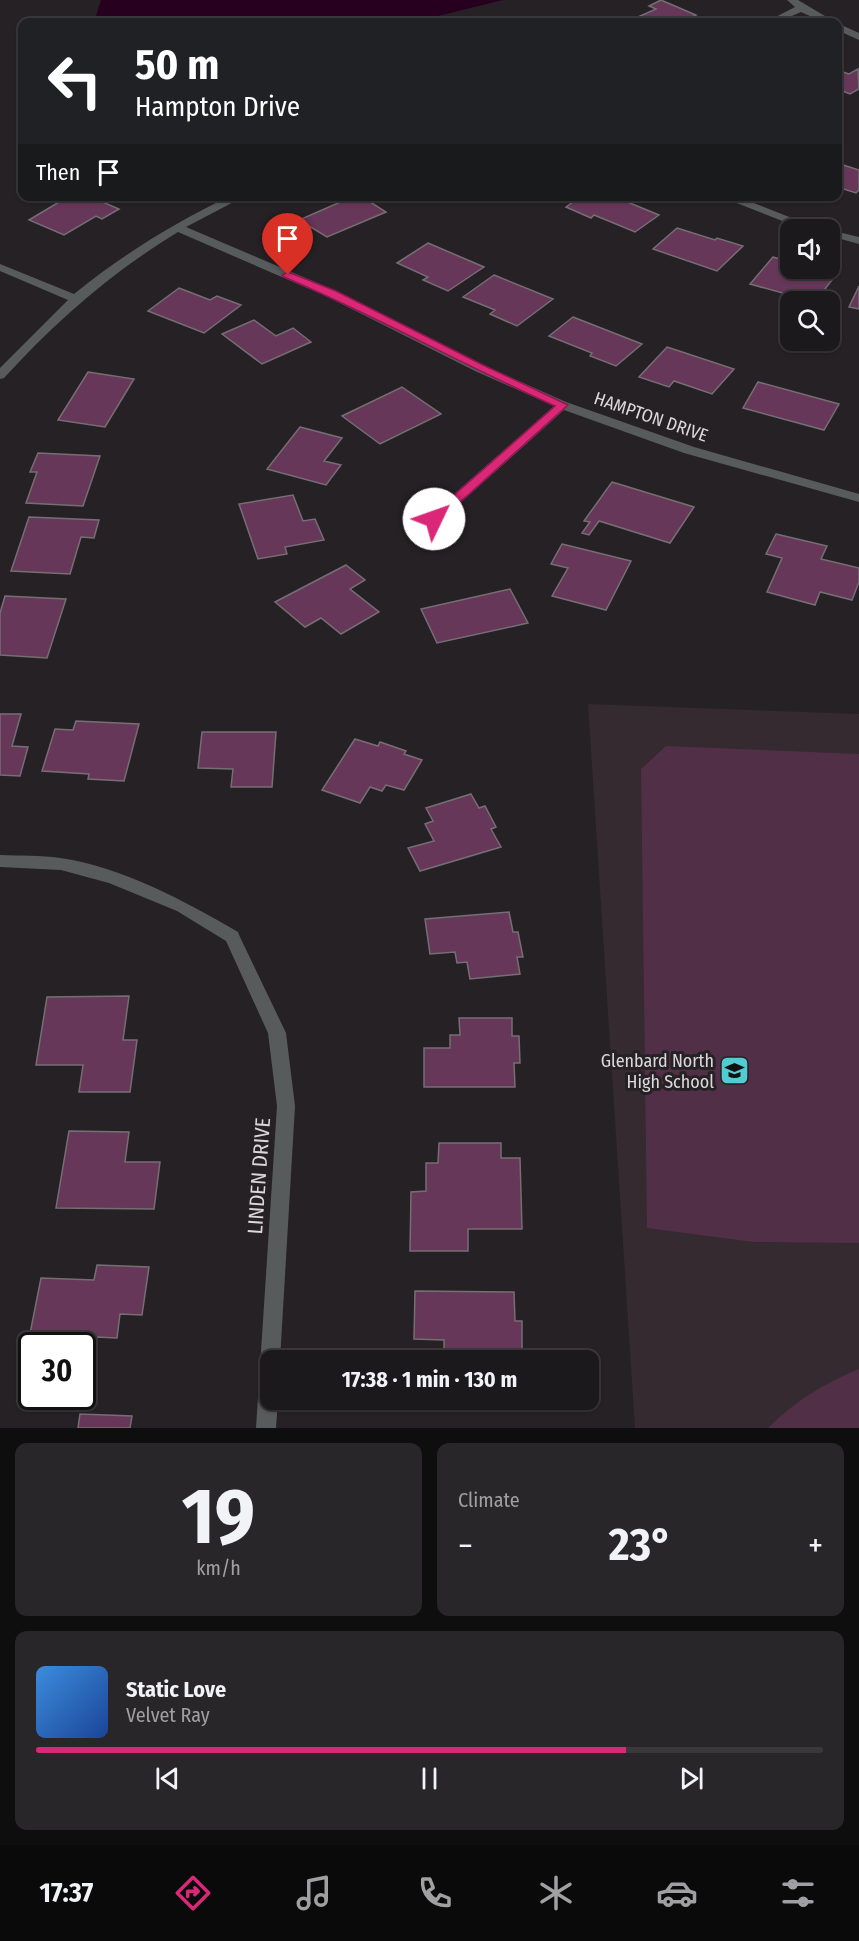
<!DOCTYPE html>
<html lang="en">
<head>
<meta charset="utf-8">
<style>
  :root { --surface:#1c191c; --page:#292629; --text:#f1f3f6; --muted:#a0a0a3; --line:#3a383b; --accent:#db2777 }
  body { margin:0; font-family:"Fira Sans Condensed",sans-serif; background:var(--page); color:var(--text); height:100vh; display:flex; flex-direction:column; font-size:22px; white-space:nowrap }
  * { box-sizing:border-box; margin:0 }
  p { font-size:20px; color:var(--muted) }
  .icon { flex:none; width:33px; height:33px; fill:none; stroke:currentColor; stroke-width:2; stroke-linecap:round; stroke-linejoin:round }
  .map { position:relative; height:1428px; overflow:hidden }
  .drawer { display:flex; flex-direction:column; gap:15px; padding:15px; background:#0f0e0f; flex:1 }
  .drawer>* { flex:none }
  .hud { position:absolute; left:18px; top:18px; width:824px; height:183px; border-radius:12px; box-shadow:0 2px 4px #0004,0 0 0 2px var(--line); background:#202124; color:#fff; overflow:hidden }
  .fabs { position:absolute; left:780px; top:219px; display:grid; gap:12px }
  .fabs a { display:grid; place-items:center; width:60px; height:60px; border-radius:12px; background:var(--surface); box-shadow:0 2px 4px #0004,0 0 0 2px var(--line); font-size:30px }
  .speed { position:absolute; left:18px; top:1332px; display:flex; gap:12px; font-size:30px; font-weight:700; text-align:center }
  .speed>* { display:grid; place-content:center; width:78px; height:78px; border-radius:50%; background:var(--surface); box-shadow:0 2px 4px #0004,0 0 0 2px var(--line); line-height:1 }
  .speed .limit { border:3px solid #111; border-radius:9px; background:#fff; color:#111 }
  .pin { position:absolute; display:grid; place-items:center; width:51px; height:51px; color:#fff; margin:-62px -26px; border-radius:50% 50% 50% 0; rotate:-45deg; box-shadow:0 0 6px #0007 }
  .pin .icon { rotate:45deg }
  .me { position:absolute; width:66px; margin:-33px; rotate:48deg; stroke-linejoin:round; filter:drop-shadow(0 0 4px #0008) }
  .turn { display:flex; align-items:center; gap:21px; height:126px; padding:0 18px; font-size:27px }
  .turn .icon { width:78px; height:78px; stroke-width:2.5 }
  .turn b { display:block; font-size:42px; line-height:51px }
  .then { display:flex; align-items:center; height:57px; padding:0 18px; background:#0003; gap:12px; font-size:22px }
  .big { font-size:45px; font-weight:700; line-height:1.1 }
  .drawer .card { flex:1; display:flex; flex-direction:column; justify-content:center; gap:9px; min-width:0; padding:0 21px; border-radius:12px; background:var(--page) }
  .drawer .dial { align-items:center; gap:0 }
  .dial b { font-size:78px; line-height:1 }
  .song { display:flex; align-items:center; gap:18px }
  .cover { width:72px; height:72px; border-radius:9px; background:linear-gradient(135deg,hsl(210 70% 55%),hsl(220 70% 35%)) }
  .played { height:6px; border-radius:3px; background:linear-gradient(90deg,var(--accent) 75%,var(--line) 75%) }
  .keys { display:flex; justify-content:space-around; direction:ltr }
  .heat { display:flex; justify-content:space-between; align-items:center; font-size:33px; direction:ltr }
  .drawer .tiles { flex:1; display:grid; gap:15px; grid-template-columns:1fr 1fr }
  .card:last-child { grid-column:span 2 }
  .trip { position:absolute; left:260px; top:1350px; width:339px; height:60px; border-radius:12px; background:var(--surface); box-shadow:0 2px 4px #0004,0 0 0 2px var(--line); font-weight:700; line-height:60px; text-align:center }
  .tab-bar { display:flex; height:96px; justify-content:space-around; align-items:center; background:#0b0a0b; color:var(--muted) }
  .tab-bar .icon { width:42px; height:42px }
  .tab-bar .selected { color:var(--accent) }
  .tab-bar b { font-size:27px; color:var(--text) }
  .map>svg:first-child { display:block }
  .built { fill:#342a30 }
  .green { fill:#512f46 }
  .water { fill:#28001f }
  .building { fill:#663758; stroke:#756f73; stroke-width:1.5 }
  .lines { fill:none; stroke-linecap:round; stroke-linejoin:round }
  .minor { fill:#585b5b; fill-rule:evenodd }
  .route { fill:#db2777; stroke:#8e194d; stroke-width:1.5 }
  .labels { text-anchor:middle; stroke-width:6; stroke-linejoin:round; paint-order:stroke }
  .street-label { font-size:18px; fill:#dcd8da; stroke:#262125 }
  .poi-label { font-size:18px; fill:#dcd8da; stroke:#262125; text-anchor:end }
  .near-street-label { font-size:21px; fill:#dcd8da; stroke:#262125 }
</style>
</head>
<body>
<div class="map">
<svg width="859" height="1428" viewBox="0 0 859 1428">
  <rect width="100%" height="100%" fill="#262125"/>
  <path class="built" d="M588,704L859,714V1428H635Z"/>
  <path class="green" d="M666,746L859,754V1243L753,1242L647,1228L641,769Z
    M859,1369V1428H768C794,1402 824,1383 859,1369Z"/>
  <path class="water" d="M101,0H503L414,22H94Z"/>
  <path class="building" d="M661,0L696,15L681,22L629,21L656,9L649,6Z
    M858,69L859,89L850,94L837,89V70L849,74Z
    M837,163L859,170V190L856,193L837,187Z
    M69,196H89L119,209L102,219L96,216L64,235L29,220Z
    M354,196H361L386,212L327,237L299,220Z
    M581,196H613L659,215L635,232L594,215L591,218L566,207Z
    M677,228L715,240L717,238L743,246L717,271L653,249Z
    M428,243L484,267L448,291L423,280L428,277L397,263Z
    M773,257L790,262V268H799L797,270L832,280L815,302L750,284Z
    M494,275L553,299L517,326L490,314L495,310L463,297Z
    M859,286V309L849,307Z
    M179,288L210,300L217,296L241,305L204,333L148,311Z
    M573,317L642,344L616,366L590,356L592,353L549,336Z
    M254,320L276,336L293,328L311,342L262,364L222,334Z
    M667,347L734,369L712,394L674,381L669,387L639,377Z
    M88,372L134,379L105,427L58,420Z
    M758,382L839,404L824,430L743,408Z
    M402,387L441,414L380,444L342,416Z
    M300,427L342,438L324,461L341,465L326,485L267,469Z
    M38,453L100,456L83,506L26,503L37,472H30Z
    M612,482L694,507L670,543L599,521L589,535L582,533L590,522L584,521Z
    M293,495L303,521L315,519L324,540L285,547L287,554L258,559L239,504Z
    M29,517L99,520L94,538L81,537L70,574L11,571Z
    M776,534L827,546L821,559L859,568V582L852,600L820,592L815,605L767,592L782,558L766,554Z
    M562,544L631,561L606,610L552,596L568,568L551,564Z
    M346,565L365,580L350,589L379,612L341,634L321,618L305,627L275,602Z
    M510,589L528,623L437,643L421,609Z
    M5,596L66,599L47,658L0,655V613Z
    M0,714H21L12,746L28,747L20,776L0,775Z
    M76,721L139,724L124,781L88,779L89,774L42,771L55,729L73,730Z
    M202,732H276L272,787H231L233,769L198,768Z
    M355,739L378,746L380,742L406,751L404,754L422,760L404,790L386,785L382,791L370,787L360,803L322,790Z
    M471,794L479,808L485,806L496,827L491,829L501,847L420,871L408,848L434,841L425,824L433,821L426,808Z
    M509,912L513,932H518L523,957H517L520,974L470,979L467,962L457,963L455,952L430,954L425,919Z
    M129,996L123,1040H137L130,1092H79L83,1065H36L47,997Z
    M459,1018H512V1036H519L520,1063H514L515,1087H424V1048H450V1035H460Z
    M69,1131L129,1132L125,1162H160L154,1209L56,1208Z
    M439,1143H501V1158H520L522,1229H468V1251H410L411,1192L426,1191V1163H438Z
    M97,1265L149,1267L142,1315L120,1314L117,1338L96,1337L90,1366H82V1346H32V1364H24L41,1278L94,1280Z
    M415,1291L514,1292L515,1321H522V1355L516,1356V1360H456V1356L444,1355V1340L414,1339Z
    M80,1414L132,1416L130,1428H78Z"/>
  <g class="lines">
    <path class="minor" d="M787,0H798L835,22H823L801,12L778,22H766L795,7Z
      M837,23L859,33V40L837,30Z
      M230,196H245L186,227L336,291L483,365L566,402L694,447L859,494V502L684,453L564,410L439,522H429L427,519L429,516L554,406L475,371L328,297L178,232C112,272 56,321 4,378L0,379V368L68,300L0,271V264L74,294C122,255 174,223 230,196Z
      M719,196H736L822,230H805Z
      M830,230L859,237V244L830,236Z
      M0,855C20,856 40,855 60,858C120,866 187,902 238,932L240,937L286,1033L295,1106L280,1360H270V1400H278L276,1428H256L277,1106L268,1033L226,941L177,911L109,883L61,870L0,867Z"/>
  </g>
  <path class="route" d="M288,272L336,291L483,365L568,405L438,522H429L428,519L429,517L555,406C463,365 376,316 284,277L282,275Z"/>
  <defs>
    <symbol id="school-square" viewBox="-11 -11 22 22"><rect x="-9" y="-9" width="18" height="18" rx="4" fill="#51ccd2" stroke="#262125"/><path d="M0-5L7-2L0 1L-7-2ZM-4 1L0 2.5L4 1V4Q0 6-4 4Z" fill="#111"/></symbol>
  </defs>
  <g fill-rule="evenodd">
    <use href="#school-square" x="718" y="1054" width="33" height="33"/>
  </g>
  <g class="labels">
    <g class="street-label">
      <text transform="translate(651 417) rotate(19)" y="6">HAMPTON DRIVE</text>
    </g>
    <g class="poi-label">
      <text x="714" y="1067">Glenbard North<tspan x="714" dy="21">High School</tspan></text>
    </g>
    <g class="near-street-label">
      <text transform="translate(259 1176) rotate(-86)" y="7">LINDEN DRIVE</text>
    </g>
  </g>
</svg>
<div class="fabs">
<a><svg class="icon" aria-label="sound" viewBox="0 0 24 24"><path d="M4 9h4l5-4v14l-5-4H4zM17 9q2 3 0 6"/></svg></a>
<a><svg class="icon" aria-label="search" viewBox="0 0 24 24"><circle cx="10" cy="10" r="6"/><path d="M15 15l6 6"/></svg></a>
</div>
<div class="speed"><div class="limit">30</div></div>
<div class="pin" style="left:288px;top:275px;background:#d93025"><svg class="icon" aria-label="arrive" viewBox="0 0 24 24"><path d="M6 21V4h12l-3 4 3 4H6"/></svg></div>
<svg class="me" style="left:434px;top:519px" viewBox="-20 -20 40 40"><circle r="19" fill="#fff"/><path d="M0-13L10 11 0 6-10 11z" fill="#db2777"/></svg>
<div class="trip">17:38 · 1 min · 130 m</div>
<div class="hud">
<div class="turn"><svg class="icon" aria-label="left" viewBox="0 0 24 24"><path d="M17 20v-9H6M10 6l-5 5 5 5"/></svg><div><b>50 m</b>Hampton Drive</div></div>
<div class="then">Then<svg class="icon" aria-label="arrive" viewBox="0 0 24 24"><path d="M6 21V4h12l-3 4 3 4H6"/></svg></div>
</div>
</div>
<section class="drawer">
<div class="tiles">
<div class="card dial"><b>19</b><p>km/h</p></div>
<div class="card"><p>Climate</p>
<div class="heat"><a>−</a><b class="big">23°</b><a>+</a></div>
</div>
<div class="card">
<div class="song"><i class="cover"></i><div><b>Static Love</b><p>Velvet Ray</p></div></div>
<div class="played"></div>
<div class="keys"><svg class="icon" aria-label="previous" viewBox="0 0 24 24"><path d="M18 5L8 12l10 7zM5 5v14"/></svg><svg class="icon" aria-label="pause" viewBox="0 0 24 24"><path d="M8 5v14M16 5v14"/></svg><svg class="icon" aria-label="next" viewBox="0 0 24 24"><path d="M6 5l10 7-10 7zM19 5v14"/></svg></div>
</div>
</div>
</section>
<nav class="tab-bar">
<b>17:37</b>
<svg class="icon selected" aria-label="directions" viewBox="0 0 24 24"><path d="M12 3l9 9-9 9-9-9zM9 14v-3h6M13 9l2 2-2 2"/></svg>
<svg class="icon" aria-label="music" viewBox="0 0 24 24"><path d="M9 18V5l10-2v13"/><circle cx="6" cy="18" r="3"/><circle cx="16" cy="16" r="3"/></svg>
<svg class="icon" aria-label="phone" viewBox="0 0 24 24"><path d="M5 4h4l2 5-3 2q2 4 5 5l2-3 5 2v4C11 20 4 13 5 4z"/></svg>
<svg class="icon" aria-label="climate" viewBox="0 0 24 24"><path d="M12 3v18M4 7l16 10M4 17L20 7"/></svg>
<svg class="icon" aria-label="car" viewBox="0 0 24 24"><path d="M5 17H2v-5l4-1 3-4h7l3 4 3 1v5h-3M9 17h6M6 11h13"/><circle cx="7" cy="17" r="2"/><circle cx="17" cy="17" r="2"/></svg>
<svg class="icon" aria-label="filters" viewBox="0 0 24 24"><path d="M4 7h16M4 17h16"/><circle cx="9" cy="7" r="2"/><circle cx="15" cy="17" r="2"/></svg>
</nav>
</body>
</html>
